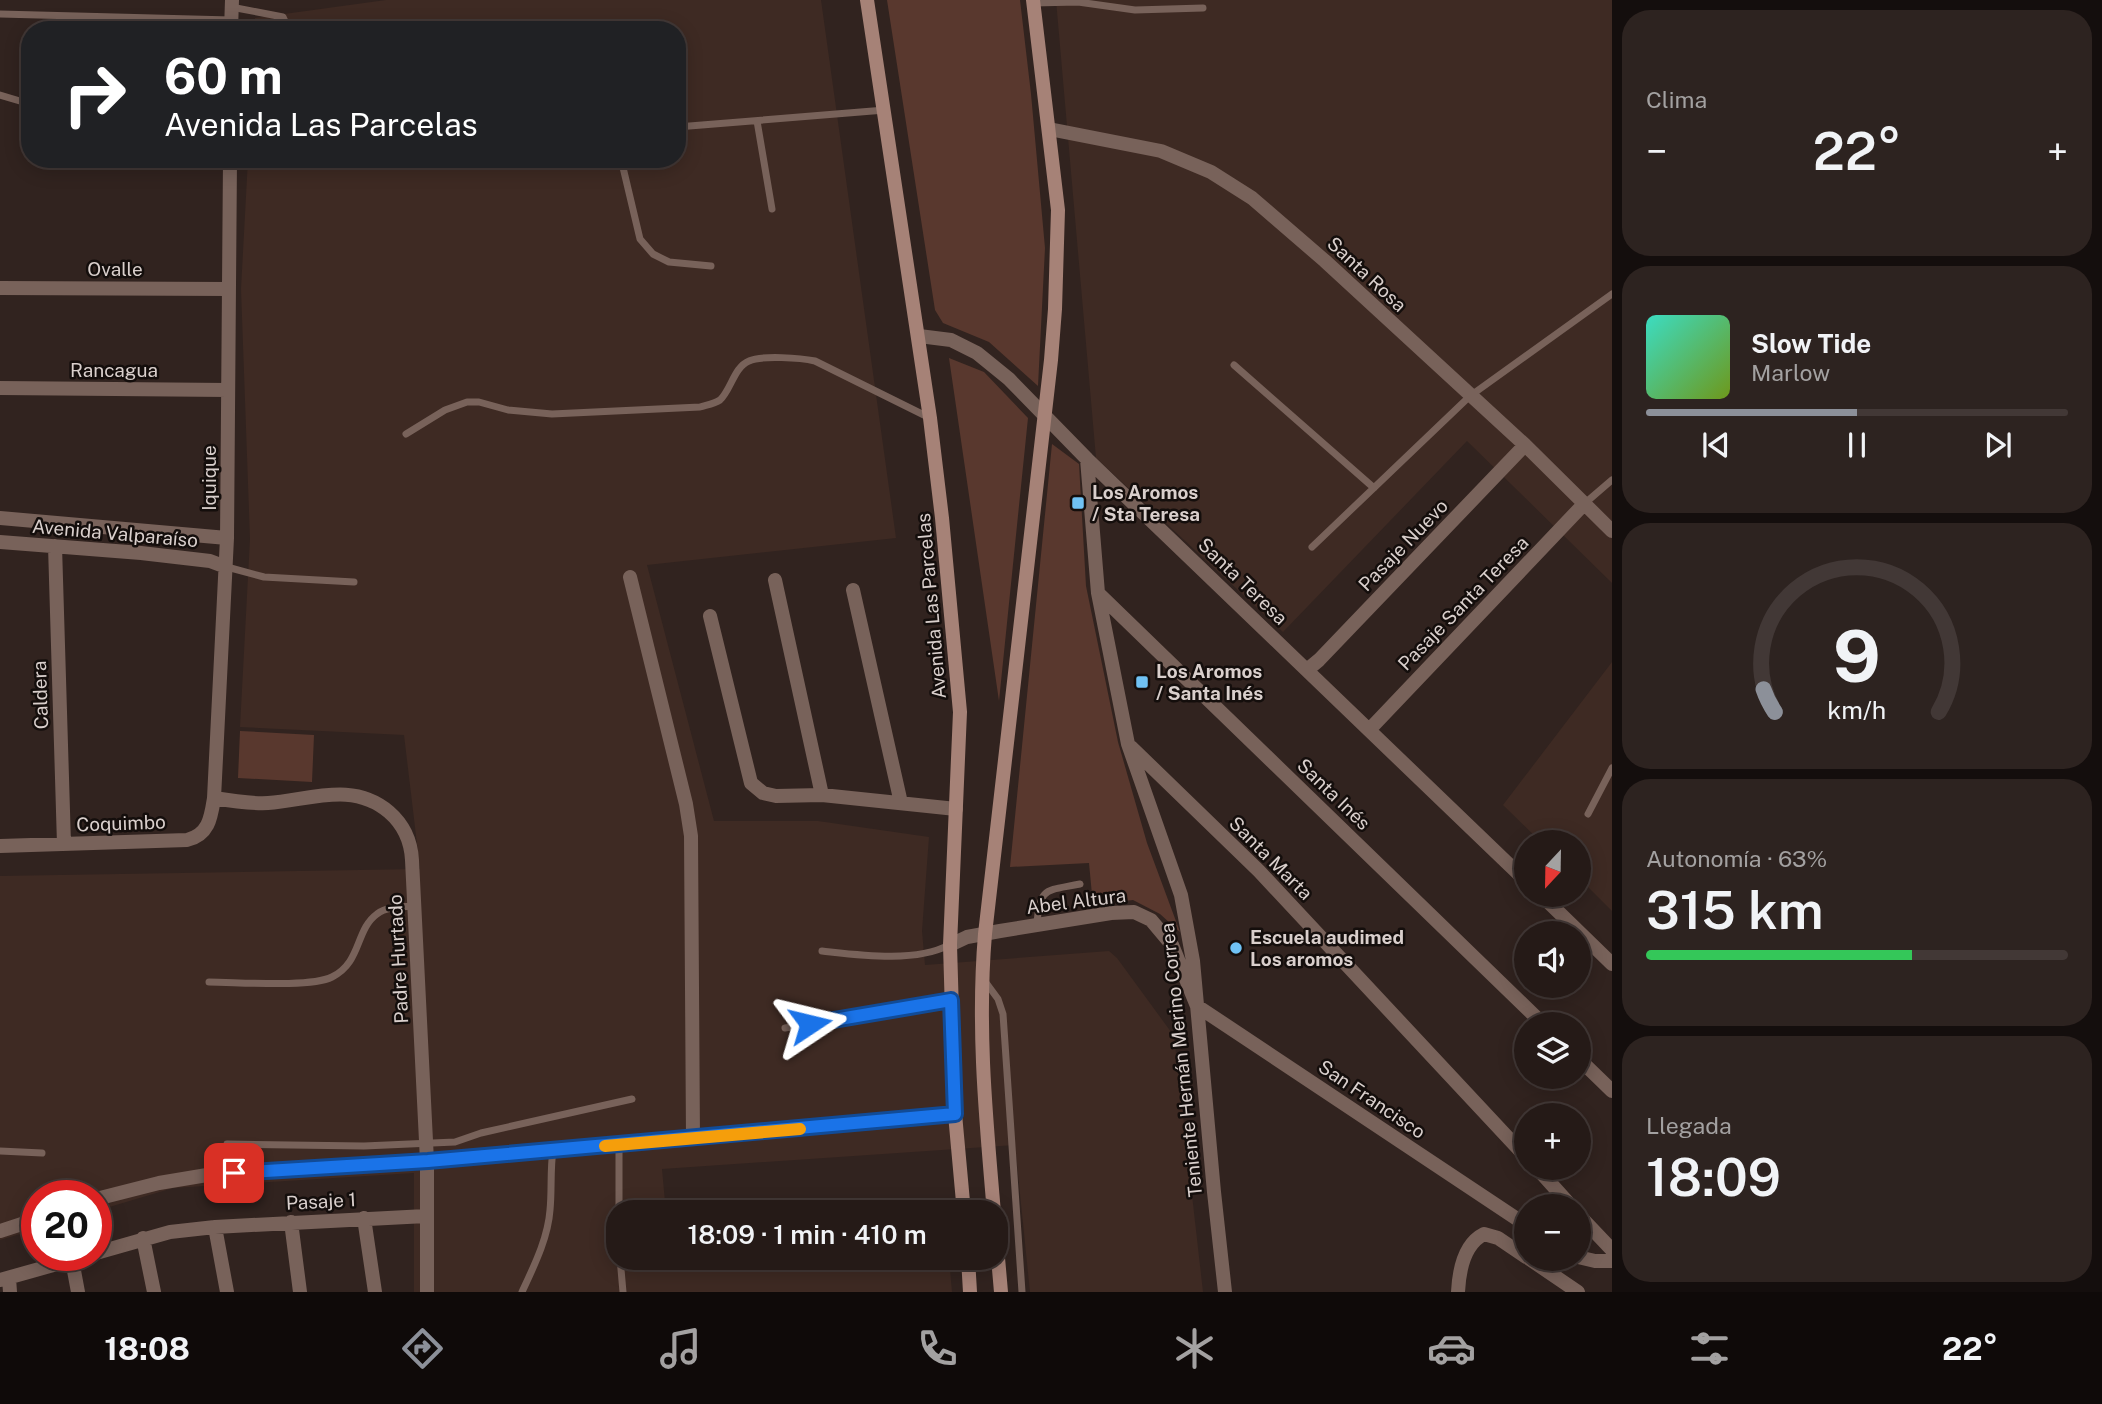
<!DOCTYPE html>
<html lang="es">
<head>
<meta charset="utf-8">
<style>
  :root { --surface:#251a17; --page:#2d2320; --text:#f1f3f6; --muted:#a3a1a1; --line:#423836; --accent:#8c9099 }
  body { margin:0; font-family:"Public Sans",sans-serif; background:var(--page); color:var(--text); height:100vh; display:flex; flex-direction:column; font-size:26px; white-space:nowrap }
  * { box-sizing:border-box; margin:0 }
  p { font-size:23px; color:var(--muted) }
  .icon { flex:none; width:38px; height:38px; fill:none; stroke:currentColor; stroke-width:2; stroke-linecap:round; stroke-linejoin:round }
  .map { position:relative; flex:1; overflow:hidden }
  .side { display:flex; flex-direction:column; gap:10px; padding:10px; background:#140e0d; width:490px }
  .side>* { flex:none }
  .hud { position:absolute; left:21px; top:21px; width:665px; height:147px; border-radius:28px; box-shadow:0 4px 18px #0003,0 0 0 2px var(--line); background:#202124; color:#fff; overflow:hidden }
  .needle { width:46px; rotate:202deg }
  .controls { position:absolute; left:1514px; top:830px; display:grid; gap:14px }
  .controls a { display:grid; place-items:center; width:77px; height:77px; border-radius:50%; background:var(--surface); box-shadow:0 4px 18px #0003,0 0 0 2px var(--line); font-size:35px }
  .speed { position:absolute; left:21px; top:1180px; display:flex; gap:14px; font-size:35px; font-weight:700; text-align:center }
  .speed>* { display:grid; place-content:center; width:91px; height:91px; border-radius:50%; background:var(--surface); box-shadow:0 4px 18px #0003,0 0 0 2px var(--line); line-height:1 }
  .speed .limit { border:10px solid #d22; background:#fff; color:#111 }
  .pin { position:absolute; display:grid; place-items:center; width:60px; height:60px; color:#fff; margin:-30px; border-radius:14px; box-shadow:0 4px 10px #0006 }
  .me { position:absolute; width:77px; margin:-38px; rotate:80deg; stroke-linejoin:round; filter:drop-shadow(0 0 5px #0008) }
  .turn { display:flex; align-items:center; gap:24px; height:147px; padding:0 28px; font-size:32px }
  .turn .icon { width:91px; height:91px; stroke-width:2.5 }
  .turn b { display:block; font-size:49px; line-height:60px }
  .big { font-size:52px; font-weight:600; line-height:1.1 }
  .side .tile { flex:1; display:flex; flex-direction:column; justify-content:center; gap:10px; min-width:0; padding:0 24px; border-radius:28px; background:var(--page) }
  .side .dial { align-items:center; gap:0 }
  .dial svg { height:182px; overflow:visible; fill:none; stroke:var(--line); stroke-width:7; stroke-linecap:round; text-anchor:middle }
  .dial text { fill:var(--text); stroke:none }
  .song { display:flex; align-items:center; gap:21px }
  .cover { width:84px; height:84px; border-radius:10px; background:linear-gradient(135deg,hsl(170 70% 55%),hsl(80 70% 35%)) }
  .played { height:7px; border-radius:4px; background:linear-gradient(90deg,var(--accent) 50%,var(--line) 50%) }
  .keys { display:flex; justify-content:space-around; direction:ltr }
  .heat { display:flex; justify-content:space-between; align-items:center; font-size:38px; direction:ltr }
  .charge { height:10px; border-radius:5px; background:linear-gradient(90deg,#34c759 63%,var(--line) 0) }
  .trip { position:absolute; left:606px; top:1200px; width:402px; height:70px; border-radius:28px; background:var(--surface); box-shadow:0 4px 18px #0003,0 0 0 2px var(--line); font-weight:600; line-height:70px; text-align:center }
  .tabs { display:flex; height:112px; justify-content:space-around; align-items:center; background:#0f0a09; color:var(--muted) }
  .tabs .icon { width:49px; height:49px }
  .tabs .current { color:var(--accent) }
  .tabs b { font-size:32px; color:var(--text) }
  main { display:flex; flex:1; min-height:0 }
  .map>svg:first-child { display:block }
  .built { fill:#3e2a23 }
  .green { fill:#59382e }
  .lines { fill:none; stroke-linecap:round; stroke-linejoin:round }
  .lane { stroke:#78625a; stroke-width:7 }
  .street { stroke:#78625a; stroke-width:14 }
  .secondary { stroke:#a68277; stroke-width:14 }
  .route-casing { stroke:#114b97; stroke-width:18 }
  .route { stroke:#1a73e8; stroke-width:12 }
  .slow { stroke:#f59e0b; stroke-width:12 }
  .poi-dot { fill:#70c2f4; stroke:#140e0c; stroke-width:2.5 }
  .labels { text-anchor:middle; stroke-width:5; stroke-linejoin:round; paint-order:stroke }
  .street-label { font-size:19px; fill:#d9cfcc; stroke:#140e0c }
  .poi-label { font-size:19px; font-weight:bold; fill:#d9cfcc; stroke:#140e0c; text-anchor:start }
</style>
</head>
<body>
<main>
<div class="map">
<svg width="1612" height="1292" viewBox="0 0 1612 1292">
  <rect width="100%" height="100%" fill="#31231f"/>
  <path class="built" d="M386,0H821L896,538L647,565L714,821H818L929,837L922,931L925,965L1109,951L1117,958L1174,1036L1203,1292H1030L1015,1145L662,1169L666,1213H618V1258H672L673,1263L739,1258H949L952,1292H414V1173L173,1188L96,1211V1195H37V1229L0,1240V876L420,869L404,735L240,727L250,539L241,289L248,159H677V30H255V18Z
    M1056,0H1612V583L1467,441L1283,632L1096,458Z
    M1612,662V911L1579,878L1578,842H1541L1503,805Z"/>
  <path class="green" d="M887,0H1020L1031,94L1045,248L1038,386L989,342L943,323L935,310Z
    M949,358L984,372L1028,418L999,701Z
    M1052,444L1079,464L1086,586L1118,742L1147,843L1180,932L1160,914L1133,900L1093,905L1089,863L1010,867Z
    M240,731L314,735L312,782L238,778Z"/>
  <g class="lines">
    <path class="lane" d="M1033,3L1078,2L1135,10L1203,8
      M231,7L283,17L289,30
      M0,14L231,20
      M0,95L30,104
      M757,121L772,209
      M677,127L885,110
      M621,159L640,239L653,254L669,262L711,266
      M1234,365L1374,488
      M406,434L445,410L467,402H479L508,410L552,414L700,407C706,405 714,404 720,400C731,390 734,367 749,361C762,355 801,358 815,361L930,418
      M1584,504L1612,480
      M1312,547L1470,396L1612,294
      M227,567L264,577L354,582
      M1588,814L1612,768
      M1037,925C1039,886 1047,891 1080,884
      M822,951C859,955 915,963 949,945
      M984,980L998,999L1003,1014L1022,1292
      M209,982C237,982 310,988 332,977C362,962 355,930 377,914C387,906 403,907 414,906
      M785,1028L952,1000
      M227,1144L364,1146L455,1142L481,1133L632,1099
      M619,1145V1213
      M0,1151L42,1153
      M620,1258L623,1292
      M522,1292C534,1266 548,1238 550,1210C552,1190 550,1170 553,1150"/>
    <path class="street" d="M231,30L232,0
      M1049,129L1161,151L1211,172L1252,198L1325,261L1525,445L1612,531
      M0,288L229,289
      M919,336L951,340L977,353L1009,379L1087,459L1526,881
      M0,388L228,390
      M1087,459L1098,593L1128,744L1181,895L1193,961L1214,1192L1225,1292
      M0,518L227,538
      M0,542L141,553L210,561L226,567
      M55,546L64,844
      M630,577L686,804L691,836L693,1139
      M775,580L822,795
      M853,590L901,803
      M1098,593L1543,1024
      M710,616L751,783L763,793L776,796L822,795L956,809
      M1307,670L1319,660L1525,445
      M1370,729L1584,504
      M1131,747L1259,871L1526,1157
      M214,798C232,801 250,804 268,803C310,800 353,781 389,812C404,825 411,841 412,860L427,1161V1292
      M0,846L187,840C209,835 211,817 214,798L227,538L230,159
      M1540,894L1612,964
      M950,945L967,937L1000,931L1111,913L1134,912L1151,920L1172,945L1197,1006L1526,1225
      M1578,1058L1612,1091
      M1536,1167L1571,1206
      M96,1199L159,1183L207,1175L427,1161L955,1114
      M1578,1214L1612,1250
      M364,1218L375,1292
      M291,1222L300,1292
      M215,1227L227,1292
      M0,1231L37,1219
      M143,1238L154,1292
      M96,1253L170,1232L215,1227L426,1216
      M1578,1257L1595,1261H1612
      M1528,1258L1578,1292
      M72,1260L78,1292
      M9,1278L10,1292
      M0,1280L89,1255
      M1458,1292C1459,1272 1464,1244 1484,1234L1498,1238L1526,1257"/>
    <path class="secondary" d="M867,0L930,418L942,518L960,712L950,945L955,1114L964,1213
      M994,1213C986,1119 977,1028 985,934L1051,360L1055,309L1058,210L1033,0
      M996,1235L1001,1292
      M968,1258L970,1292"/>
  </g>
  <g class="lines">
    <defs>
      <path id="route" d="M234,1173L428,1161L955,1114L951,1000L810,1024"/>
    </defs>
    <use href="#route" class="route-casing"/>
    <use href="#route" class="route"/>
    <path class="slow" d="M605,1146L800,1129"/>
  </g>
  <g class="poi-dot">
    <rect x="1071" y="496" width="14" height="14" rx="3.5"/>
    <rect x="1135" y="675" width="14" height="14" rx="3.5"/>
    <circle cx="1236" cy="948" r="7"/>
  </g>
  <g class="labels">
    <g class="street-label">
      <text x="115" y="276">Ovalle</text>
      <text transform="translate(1367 274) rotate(43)" y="7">Santa Rosa</text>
      <text x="114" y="377">Rancagua</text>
      <text transform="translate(209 478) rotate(-90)" y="7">Iquique</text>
      <text transform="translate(115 533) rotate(5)" y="7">Avenida Valparaíso</text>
      <text transform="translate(1403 545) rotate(-46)" y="7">Pasaje Nuevo</text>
      <text transform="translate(1243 581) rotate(44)" y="7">Santa Teresa</text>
      <text transform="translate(1463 603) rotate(-46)" y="7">Pasaje Santa Teresa</text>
      <text transform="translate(931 606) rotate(-95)" y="7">Avenida Las Parcelas</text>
      <text transform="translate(40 695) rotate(-92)" y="7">Caldera</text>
      <text transform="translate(1334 794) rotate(44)" y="7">Santa Inés</text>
      <text transform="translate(121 823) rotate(-2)" y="7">Coquimbo</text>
      <text transform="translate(1271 858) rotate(45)" y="7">Santa Marta</text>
      <text transform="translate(1076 901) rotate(-7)" y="7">Abel Altura</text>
      <text transform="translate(398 959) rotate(-93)" y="7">Padre Hurtado</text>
      <text transform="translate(1181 1060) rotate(-96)" y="7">Teniente Hernán Merino Correa</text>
      <text transform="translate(1372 1099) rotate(34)" y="7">San Francisco</text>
      <text transform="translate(321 1201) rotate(-3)" y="7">Pasaje 1</text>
    </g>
    <g class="poi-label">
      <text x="1092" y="499">Los Aromos<tspan x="1092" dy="22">/ Sta Teresa</tspan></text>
      <text x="1156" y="678">Los Aromos<tspan x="1156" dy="22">/ Santa Inés</tspan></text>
      <text x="1250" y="944">Escuela audimed<tspan x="1250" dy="22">Los aromos</tspan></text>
    </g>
  </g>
</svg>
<div class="controls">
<a><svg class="needle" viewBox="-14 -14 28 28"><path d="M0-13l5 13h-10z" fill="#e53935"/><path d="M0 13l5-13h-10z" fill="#a3a1a1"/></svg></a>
<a><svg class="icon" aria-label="sound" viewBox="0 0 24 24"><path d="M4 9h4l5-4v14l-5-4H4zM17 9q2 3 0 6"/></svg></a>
<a><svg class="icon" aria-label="layers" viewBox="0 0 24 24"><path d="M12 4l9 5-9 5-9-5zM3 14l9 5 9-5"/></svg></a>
<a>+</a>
<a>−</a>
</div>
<div class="speed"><div class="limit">20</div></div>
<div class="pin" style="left:234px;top:1173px;background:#d93025"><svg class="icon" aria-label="arrive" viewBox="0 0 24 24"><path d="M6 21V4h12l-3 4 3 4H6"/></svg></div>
<svg class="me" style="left:810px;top:1024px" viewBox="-20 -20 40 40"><path d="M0-17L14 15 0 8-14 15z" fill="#1a73e8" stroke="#fff" stroke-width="4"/></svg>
<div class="trip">18:09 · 1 min · 410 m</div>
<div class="hud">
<div class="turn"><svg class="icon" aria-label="right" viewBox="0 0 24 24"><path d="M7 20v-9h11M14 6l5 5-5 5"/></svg><div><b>60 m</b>Avenida Las Parcelas</div></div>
</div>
</div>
<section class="side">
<div class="tile"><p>Clima</p>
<div class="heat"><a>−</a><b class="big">22°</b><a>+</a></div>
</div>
<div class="tile">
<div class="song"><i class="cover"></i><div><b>Slow Tide</b><p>Marlow</p></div></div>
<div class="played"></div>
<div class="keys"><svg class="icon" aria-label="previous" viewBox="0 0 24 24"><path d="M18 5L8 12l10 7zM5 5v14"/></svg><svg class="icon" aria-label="pause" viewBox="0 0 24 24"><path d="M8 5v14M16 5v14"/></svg><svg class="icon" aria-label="next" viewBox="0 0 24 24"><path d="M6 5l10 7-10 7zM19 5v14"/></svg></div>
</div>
<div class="tile dial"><svg viewBox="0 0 100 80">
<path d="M14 69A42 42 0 1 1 86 69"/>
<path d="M14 69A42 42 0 0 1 9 59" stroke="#8c9099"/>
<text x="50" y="56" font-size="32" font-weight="700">9</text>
<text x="50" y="72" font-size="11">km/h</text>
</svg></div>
<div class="tile"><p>Autonomía · 63%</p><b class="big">315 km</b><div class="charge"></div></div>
<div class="tile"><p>Llegada</p><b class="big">18:09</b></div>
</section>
</main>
<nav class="tabs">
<b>18:08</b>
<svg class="icon current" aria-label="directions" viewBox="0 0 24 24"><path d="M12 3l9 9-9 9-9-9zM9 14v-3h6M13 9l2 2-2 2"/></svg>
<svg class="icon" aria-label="music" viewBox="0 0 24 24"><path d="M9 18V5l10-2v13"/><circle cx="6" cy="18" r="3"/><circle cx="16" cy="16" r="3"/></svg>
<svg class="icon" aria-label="phone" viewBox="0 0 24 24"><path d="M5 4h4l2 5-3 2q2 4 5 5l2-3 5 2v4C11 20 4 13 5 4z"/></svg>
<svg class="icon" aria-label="climate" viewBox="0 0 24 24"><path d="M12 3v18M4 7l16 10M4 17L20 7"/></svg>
<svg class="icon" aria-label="car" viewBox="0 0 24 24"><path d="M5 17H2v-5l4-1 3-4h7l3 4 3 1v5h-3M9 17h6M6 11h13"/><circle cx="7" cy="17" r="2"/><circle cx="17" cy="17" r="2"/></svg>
<svg class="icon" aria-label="filters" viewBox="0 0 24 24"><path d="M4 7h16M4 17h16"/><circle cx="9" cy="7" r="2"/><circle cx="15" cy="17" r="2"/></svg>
<b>22°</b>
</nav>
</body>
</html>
